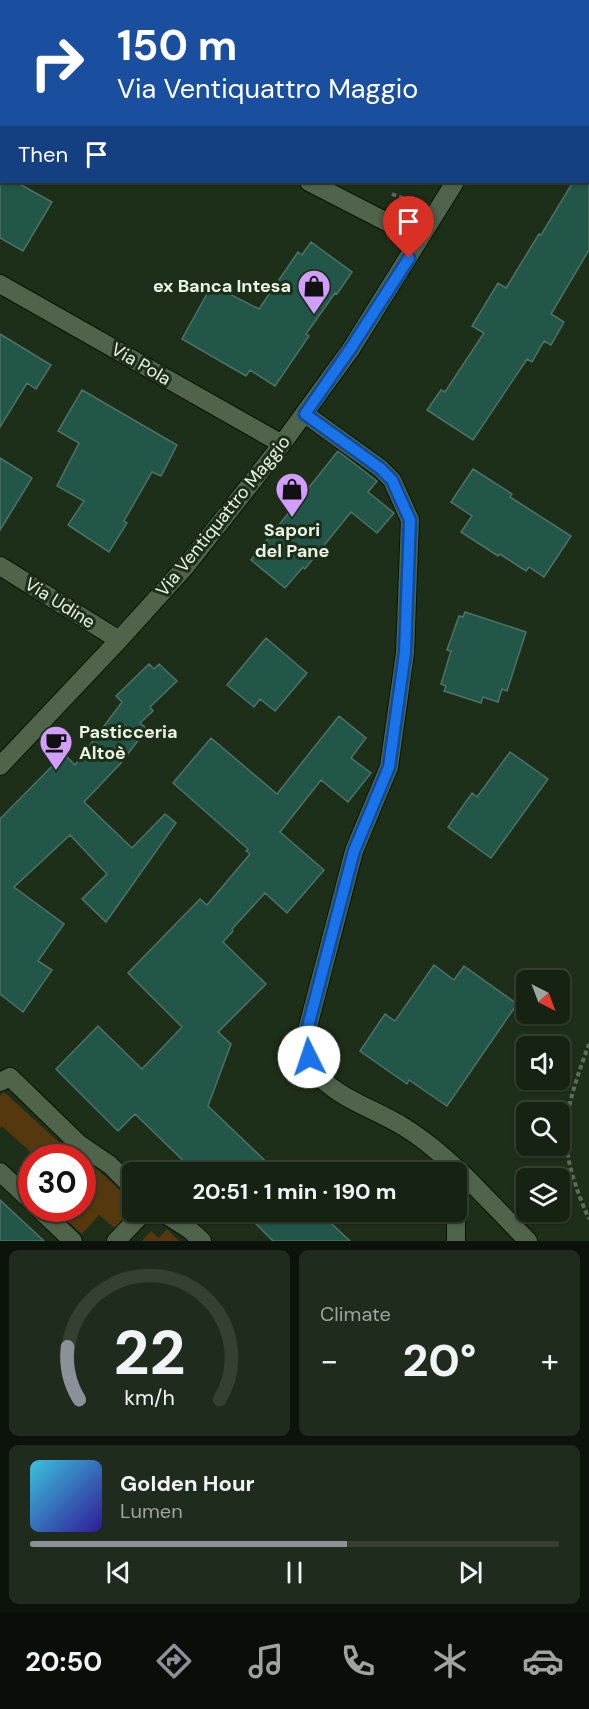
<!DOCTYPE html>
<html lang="en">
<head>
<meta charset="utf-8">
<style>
  :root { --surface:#162313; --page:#1f2b1c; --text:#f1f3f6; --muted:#9ea4a0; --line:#354033; --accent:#8c9099 }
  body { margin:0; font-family:"DM Sans",sans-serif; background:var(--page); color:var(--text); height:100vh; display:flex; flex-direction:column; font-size:22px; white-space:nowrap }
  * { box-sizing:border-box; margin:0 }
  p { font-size:20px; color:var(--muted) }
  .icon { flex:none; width:33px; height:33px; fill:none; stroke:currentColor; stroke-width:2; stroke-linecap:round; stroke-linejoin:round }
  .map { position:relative; height:1241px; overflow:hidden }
  .details { display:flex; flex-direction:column; gap:9px; padding:9px; background:#0c130a; flex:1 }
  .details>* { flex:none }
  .banner { position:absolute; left:0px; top:0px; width:590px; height:183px; box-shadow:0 2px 4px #0004,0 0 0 2px var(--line); background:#1a4fa0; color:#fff; overflow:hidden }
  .needle { width:39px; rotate:138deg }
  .controls { position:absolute; left:516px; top:970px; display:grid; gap:12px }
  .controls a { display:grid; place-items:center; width:54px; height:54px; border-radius:9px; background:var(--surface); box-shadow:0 2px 4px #0004,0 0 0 2px var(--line); font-size:30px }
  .speed { position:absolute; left:18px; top:1144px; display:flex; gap:12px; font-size:30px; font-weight:700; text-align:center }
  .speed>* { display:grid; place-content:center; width:78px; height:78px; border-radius:50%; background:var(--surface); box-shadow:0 2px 4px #0004,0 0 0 2px var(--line); line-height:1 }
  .speed .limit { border:9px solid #d22; background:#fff; color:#111 }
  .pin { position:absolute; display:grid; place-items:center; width:51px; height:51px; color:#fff; margin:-62px -26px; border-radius:50% 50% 50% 0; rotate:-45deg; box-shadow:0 0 6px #0007 }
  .pin .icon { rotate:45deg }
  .me { position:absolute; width:66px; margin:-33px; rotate:356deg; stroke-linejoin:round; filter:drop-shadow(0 0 4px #0008) }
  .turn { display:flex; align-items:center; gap:21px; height:126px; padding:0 18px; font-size:27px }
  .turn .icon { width:78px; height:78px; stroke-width:2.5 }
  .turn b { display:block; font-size:42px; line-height:51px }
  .then { display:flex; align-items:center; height:57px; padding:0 18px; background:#0003; gap:12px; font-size:22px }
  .big { font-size:45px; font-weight:700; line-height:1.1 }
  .details .widget { flex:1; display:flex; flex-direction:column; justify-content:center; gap:9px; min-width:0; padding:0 21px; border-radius:9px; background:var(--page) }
  .details .dial { align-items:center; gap:0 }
  .dial svg { height:156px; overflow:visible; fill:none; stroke:var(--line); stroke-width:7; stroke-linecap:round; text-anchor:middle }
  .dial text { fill:var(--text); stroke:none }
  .song { display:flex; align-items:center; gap:18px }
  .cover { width:72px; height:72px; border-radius:9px; background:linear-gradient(135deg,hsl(190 70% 55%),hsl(250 70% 35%)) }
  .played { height:6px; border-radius:3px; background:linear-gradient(90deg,var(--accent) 60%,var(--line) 60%) }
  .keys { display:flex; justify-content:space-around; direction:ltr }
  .heat { display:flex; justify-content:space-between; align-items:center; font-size:33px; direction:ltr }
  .details .tiles { flex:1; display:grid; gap:9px; grid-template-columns:1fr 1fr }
  .widget:last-child { grid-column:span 2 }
  .trip { position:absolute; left:122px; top:1162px; width:345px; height:60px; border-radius:9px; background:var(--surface); box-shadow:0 2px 4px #0004,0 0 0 2px var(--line); font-weight:700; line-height:60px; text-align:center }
  .menu { display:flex; height:96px; justify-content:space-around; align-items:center; background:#090e08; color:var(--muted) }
  .menu .icon { width:42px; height:42px }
  .menu .current { color:var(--accent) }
  .menu b { font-size:27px; color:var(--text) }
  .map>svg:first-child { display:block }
  .green { fill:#55380d }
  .building { fill:#225648; stroke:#4e7267; stroke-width:1.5 }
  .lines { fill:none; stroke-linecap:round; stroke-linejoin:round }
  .minor-casing { stroke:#071604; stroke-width:20 }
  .path { stroke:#5c6b58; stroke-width:4; stroke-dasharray:4.5 3; stroke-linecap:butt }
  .minor { stroke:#50634b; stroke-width:18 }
  .route-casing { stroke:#114b97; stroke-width:15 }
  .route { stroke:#1a73e8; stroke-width:10 }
  .labels { text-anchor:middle; stroke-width:6; stroke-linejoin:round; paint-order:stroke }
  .poi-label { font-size:18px; font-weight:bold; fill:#e9f4e6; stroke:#1e2f19; text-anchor:end }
  .street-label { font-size:18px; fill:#e9f4e6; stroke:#1e2f19 }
</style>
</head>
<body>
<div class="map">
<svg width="589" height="1241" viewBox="0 0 589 1241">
  <rect width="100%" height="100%" fill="#1e2f19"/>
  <path class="green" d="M4,1092L74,1156L77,1158H37L2,1126L0,1128V1096Z
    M83,1161L98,1170L132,1201V1212L116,1229L99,1215L82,1234L57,1212L59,1209H82Z
    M167,1229L179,1241H142L151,1231L159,1238Z"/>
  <path class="building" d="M589,154V250L551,314L564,322L551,345L544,341L532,362L527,359L473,440L427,410L441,390L445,392L484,333L472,326L498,283L506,288L539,234L541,235L573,182H588Z
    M0,172L2,182H16L52,202L23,251L0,238Z
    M311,242L352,272L337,294L335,293L306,334L309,336L275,386L250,370L246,376L182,339L212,285L259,309L298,252L302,255Z
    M0,334L51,365L36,389L27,383L0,427Z
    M82,390L177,445L161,476L152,472L124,521L127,523L109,552L68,525L84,501L57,486L79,443L58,431Z
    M338,451L377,481L368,492L394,513L377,533L351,512L305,569L303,567L285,588L251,560Z
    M0,458L32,478L0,530Z
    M473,469L512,494L510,497L571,536L544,577L529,567L526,571L500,554L498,556L461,532L472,516L451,502Z
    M465,612L526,632L507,691L502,689L498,702L483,697L481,703L444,691L446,686L441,684L451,651L447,650L459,616L463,617Z
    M266,638L307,673L275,711L260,699L254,707L227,685Z
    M149,664L154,669L159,664L177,681L150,707L153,711L140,723L147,729L120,764L84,802L132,848L165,814L176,823L106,922L82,899L107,874L70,835L14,887L64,924L38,961L52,970L23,1012L0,994V819L64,754L75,765L122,702L116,696Z
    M339,716L366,738L351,758L371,773L348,802L321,780L280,832L324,870L287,913L265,893L232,929L233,931L223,942L266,984L218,1032L231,1044L208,1106L278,1173H196L135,1114L118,1131L56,1069L98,1026L142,1069L182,1027L128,973L200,899L207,905L250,854L246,851L248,849L173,783L211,738L277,794Z
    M510,752L548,779L491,858L448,827L472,793L477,797Z
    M434,965L454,980L464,966L517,1004L447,1106L409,1080L407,1084L360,1051L385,1014L395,1021Z
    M0,1200L44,1241H0Z
    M265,1212H319L350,1241H273L255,1223Z"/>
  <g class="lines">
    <defs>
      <path id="minor" d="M564,2L565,0
        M0,26L2,27
        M309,182L420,239
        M0,284L282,444
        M305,414L380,468L392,480L410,520L405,653L389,767L354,851L305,1038C308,1051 311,1067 320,1077C342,1100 377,1110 404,1127C427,1141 446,1159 466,1177L456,1203
        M0,566L119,640
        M0,766L119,640L186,566L282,444L351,349L455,182
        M0,1082L10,1077L79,1144L110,1165L132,1187
        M0,1172L32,1202
        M466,1177L528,1241
        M39,1209L73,1241
        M162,1212L190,1230L202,1241
        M456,1212V1241
        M116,1241L144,1212"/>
    </defs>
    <use href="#minor" class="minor-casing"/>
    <path class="path" d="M313,0L317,2
      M168,2L169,0
      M392,194L408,200
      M589,1044C580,1069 567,1103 566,1130C565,1160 577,1192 589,1219"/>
    <use href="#minor" class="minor"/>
  </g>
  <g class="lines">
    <defs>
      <path id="route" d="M309,1057L305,1038L354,851L389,767L405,653L410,520L392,480L380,468L305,414L351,348L409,258"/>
    </defs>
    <use href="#route" class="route-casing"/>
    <use href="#route" class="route"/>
  </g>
  <defs>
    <symbol id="shop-pin" viewBox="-11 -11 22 30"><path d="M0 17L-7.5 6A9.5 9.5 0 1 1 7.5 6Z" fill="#d19dfe" stroke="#1e2f19"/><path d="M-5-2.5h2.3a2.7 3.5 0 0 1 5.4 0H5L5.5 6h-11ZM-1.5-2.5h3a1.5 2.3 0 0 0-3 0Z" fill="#111"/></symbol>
    <symbol id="cafe-pin" viewBox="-11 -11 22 30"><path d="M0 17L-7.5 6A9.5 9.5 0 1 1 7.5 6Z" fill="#d19dfe" stroke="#1e2f19"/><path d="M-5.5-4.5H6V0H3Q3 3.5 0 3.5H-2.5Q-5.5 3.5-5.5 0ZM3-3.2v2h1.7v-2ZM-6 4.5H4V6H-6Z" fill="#111"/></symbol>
  </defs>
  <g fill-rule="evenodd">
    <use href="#shop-pin" x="295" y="267" width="38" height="52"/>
    <use href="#shop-pin" x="273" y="470" width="38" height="52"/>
    <use href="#cafe-pin" x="37" y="723" width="38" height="52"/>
  </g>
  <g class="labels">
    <g class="poi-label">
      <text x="291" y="292">ex Banca Intesa</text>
      <text x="292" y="536" text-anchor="middle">Sapori<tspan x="292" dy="21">del Pane</tspan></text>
      <text x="79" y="738" text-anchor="start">Pasticceria<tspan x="79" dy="21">Altoè</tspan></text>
    </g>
    <g class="street-label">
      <text transform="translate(141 364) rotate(30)" y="6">Via Pola</text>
      <text transform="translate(223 516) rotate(-51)" y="6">Via Ventiquattro Maggio</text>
      <text transform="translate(60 603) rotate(32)" y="6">Via Udine</text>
    </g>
  </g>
</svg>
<div class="controls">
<a><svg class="needle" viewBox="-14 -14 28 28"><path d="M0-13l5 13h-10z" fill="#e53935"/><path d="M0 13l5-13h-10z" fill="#9ea4a0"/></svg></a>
<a><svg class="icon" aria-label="sound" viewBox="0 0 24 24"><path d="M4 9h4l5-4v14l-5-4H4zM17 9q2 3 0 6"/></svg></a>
<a><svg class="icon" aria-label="search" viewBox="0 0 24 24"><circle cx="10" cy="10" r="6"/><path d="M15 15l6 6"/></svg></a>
<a><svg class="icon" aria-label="layers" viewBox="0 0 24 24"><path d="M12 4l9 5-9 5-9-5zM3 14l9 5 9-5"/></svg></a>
</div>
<div class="speed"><div class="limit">30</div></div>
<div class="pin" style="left:409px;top:258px;background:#d93025"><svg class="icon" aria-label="arrive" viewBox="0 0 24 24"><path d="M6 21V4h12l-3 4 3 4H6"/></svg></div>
<svg class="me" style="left:309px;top:1057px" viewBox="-20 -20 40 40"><circle r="19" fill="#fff"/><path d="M0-13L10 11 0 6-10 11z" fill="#1a73e8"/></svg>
<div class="trip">20:51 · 1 min · 190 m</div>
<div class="banner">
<div class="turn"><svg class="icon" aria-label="right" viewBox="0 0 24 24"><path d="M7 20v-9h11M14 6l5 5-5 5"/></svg><div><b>150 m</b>Via Ventiquattro Maggio</div></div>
<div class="then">Then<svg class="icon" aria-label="arrive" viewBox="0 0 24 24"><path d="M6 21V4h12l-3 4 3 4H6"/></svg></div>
</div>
</div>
<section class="details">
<div class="tiles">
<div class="widget dial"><svg viewBox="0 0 100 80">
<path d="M14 69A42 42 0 1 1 86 69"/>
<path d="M14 69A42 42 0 0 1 8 42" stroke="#8c9099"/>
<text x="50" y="56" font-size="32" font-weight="700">22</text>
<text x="50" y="72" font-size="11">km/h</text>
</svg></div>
<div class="widget"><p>Climate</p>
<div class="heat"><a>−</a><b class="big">20°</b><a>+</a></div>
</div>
<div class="widget">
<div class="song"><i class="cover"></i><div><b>Golden Hour</b><p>Lumen</p></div></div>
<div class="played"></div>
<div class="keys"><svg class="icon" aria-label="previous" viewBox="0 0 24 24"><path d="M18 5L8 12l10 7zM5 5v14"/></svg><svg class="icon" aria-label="pause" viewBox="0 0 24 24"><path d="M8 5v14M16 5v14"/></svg><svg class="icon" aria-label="next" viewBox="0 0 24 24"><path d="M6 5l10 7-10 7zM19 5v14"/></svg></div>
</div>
</div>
</section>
<nav class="menu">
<b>20:50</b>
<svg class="icon current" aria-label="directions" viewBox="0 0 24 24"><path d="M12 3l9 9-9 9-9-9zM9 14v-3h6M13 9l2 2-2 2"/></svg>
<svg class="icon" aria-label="music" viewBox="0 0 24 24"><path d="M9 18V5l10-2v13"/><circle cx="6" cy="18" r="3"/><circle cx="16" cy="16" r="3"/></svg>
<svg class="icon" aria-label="phone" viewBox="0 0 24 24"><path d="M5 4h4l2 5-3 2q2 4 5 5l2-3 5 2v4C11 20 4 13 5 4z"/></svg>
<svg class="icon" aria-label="climate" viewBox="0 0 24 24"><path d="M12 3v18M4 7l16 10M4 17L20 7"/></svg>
<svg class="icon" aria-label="car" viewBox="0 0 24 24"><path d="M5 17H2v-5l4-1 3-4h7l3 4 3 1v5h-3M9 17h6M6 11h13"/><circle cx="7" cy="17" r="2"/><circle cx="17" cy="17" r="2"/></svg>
</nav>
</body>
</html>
